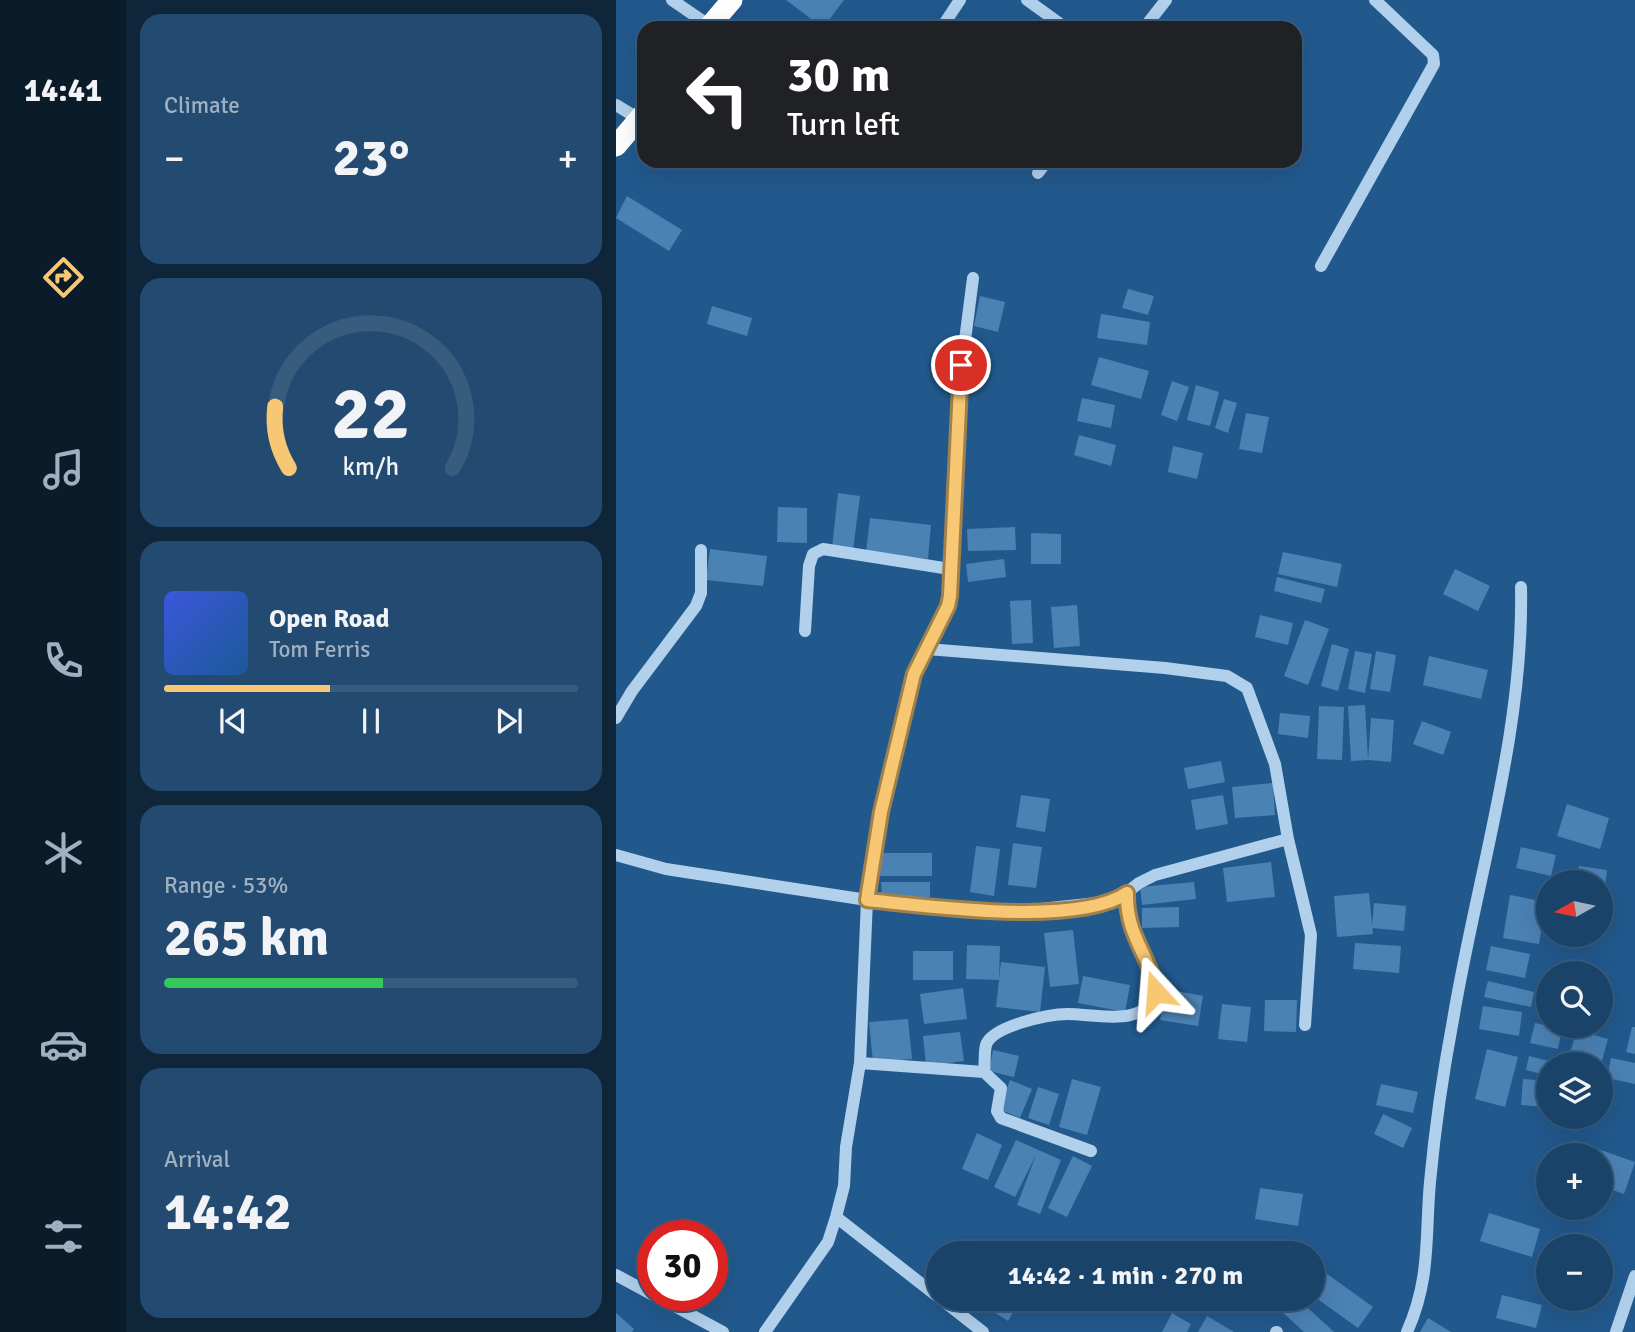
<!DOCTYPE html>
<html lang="en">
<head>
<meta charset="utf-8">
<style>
  :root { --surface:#1a436a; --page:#234a70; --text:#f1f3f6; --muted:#9fb0c1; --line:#385c7e; --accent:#f7c774 }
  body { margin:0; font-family:Signika,sans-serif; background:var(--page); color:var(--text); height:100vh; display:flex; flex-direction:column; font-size:26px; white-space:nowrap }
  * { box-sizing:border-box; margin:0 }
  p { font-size:23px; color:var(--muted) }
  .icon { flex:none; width:38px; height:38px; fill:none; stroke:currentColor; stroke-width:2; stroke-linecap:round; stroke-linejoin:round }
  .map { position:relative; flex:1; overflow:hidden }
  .details { display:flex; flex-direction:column; gap:14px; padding:14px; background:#0e253a; width:490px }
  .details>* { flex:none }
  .hud { position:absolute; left:21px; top:21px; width:665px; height:147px; border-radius:21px; box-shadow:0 7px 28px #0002,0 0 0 2px var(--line); background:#202124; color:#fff; overflow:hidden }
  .needle { width:46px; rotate:261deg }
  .tools { position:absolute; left:920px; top:870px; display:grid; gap:14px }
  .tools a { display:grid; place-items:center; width:77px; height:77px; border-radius:50%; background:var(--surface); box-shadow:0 7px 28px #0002,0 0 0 2px var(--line); font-size:35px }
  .speed { position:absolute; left:21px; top:1220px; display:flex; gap:14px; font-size:35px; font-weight:700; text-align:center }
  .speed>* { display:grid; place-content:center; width:91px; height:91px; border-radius:50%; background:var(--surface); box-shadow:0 7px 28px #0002,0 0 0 2px var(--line); line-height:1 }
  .speed .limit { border:10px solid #d22; background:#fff; color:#111 }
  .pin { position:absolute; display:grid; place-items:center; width:60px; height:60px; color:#fff; margin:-30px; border:4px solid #fff; border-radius:50%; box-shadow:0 2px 7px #0007 }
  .me { position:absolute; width:77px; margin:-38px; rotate:341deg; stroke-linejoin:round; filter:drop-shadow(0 0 5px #0008) }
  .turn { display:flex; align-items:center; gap:24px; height:147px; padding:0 35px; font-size:32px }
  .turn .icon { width:91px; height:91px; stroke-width:2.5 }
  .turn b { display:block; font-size:49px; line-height:60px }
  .big { font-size:52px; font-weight:800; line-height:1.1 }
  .details .tile { flex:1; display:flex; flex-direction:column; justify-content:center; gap:10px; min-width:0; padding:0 24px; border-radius:21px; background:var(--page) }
  .details .dial { align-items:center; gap:0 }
  .dial svg { height:182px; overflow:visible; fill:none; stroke:var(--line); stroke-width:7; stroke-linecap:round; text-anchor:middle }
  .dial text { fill:var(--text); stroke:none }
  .song { display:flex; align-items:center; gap:21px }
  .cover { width:84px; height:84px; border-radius:10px; background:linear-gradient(135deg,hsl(230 70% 55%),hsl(210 70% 35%)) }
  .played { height:7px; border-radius:4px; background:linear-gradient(90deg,var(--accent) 40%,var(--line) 40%) }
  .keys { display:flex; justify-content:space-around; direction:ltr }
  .heat { display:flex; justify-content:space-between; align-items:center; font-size:38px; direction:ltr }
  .charge { height:10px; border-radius:5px; background:linear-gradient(90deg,#34c759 53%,var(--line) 0) }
  .trip { position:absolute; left:310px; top:1241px; width:399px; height:70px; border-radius:35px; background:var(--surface); box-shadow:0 7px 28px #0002,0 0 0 2px var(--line); font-weight:800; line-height:70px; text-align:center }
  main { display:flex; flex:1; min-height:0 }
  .tabs { display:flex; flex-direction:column; width:126px; justify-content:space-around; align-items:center; background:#0a1b2a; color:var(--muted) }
  .tabs .icon { width:49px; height:49px }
  .tabs .selected { color:var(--accent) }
  .tabs b { font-size:32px; color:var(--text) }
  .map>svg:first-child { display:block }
  .building { fill:#4b82b4 }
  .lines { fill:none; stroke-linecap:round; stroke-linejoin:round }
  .minor { stroke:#b1d0eb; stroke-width:12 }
  .highway { stroke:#fff; stroke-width:21 }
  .route-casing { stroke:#a1814b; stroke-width:18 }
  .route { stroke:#f7c774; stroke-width:12 }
</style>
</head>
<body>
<main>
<nav class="tabs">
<b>14:41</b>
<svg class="icon selected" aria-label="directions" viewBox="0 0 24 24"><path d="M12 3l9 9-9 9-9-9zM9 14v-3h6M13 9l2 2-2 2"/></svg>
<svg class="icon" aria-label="music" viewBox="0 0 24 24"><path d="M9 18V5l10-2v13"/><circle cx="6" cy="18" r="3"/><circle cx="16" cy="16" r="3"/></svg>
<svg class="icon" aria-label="phone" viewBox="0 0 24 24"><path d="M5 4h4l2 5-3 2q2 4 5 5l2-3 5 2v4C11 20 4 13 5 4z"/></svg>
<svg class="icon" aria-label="climate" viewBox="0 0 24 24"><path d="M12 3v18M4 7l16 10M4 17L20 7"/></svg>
<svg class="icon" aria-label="car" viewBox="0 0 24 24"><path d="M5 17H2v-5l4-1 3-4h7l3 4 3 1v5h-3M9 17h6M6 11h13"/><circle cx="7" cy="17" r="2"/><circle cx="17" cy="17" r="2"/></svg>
<svg class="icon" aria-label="filters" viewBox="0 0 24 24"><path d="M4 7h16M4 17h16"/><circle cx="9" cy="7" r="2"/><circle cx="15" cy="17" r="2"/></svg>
</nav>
<section class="details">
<div class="tile"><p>Climate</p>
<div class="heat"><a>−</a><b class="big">23°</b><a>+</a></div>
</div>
<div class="tile dial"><svg viewBox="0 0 100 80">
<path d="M14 69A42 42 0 1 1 86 69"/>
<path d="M14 69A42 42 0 0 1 8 42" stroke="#f7c774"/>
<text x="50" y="56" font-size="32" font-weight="700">22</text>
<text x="50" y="72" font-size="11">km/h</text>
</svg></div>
<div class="tile">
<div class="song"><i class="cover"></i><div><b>Open Road</b><p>Tom Ferris</p></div></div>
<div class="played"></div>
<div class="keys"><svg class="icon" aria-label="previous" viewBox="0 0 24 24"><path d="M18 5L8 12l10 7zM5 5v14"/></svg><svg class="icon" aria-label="pause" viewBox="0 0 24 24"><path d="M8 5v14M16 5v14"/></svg><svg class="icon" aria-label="next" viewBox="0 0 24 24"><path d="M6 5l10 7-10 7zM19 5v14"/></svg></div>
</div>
<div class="tile"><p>Range · 53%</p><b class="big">265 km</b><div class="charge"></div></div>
<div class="tile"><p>Arrival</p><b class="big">14:42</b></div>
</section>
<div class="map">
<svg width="1019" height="1332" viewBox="0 0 1019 1332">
  <rect width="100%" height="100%" fill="#22598d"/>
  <path class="building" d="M170,0H228L207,28Z
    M154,19L164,28H145Z
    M11,196L66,230L53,251L0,218Z
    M512,289L538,296L532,315L506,308Z
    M364,296L389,302L382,332L358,326Z
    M96,306L136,318L131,336L91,324Z
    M485,314L534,322L531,345L481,338Z
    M483,357L533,371L525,399L475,385Z
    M556,381L573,387L561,421L545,415Z
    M580,385L603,392L594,426L571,420Z
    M466,398L499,405L495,428L461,421Z
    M608,399L621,403L612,433L599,428Z
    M630,413L653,417L646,453L623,449Z
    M463,435L500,445L495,466L458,455Z
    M557,446L587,453L581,479L552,472Z
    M222,493L244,496L237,550L216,548Z
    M162,507L191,508V543L161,542Z
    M254,518L315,525L312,559L250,552Z
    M399,527L400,550L352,551L351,529Z
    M415,533L445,534V564H415Z
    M94,549L151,556L147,586L90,580Z
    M667,552L726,564L721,587L662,574Z
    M388,559L390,577L352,582L350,564Z
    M839,569L874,586L862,611L827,594Z
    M661,577L709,589L705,603L658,591Z
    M415,600L417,643L396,644L394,601Z
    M461,605L464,646L438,648L435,607Z
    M644,615L677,623L672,645L639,637Z
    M689,620L713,629L692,685L668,676Z
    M716,644L733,649L722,691L705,686Z
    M739,651L756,654L749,693L732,689Z
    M760,651L780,655L774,692L754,689Z
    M813,656L872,670L865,699L807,685Z
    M749,705L752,760L735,761L732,706Z
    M703,706L728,707L726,760L701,759Z
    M664,713L694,716L692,738L662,734Z
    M755,718L778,720L775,762L752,760Z
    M806,721L835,732L827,755L797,744Z
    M605,761L609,782L572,789L568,768Z
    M657,783L659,815L619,818L616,787Z
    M405,795L434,799L429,832L400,827Z
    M607,795L612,824L580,830L575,800Z
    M951,804L993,818L984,849L941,836Z
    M397,843L426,847L420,888L392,885Z
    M360,846L384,849L378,896L354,892Z
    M905,847L940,855L935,876L900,868Z
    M262,853H316V876H262Z
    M655,862L659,897L611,902L607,868Z
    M963,866L991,870L988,895H985V882H961Z
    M265,882H314V897H266Z
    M578,882L580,899L526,905L524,887Z
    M753,893L757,934L721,937L718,896Z
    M894,895L930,902L923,944L887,938Z
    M758,903L790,906L788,931L756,928Z
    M563,907V927L526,928V908Z
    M457,930L463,984L434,987L428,933Z
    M739,943L785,946L783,973L737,969Z
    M351,945L384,946L383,980L350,979Z
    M875,946L914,954L909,978L870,970Z
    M297,951H337V980H297Z
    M385,962L429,967L424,1012L380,1007Z
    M467,976L514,985L509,1012L462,1003Z
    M872,981L918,992L915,1007L868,997Z
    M347,988L351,1019L308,1024L304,994Z
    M550,989L587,996L582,1026L544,1020Z
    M649,1000H681L680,1032L648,1031Z
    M606,1004L635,1007L631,1042L602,1039Z
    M867,1006L906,1012L903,1036L863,1029Z
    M292,1019L296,1059L257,1062L253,1022Z
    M919,1023L946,1029L942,1049L914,1043Z
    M1016,1027H1019V1054L1010,1052Z
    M961,1030L992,1039L985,1064L953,1056Z
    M344,1032L348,1061L310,1066L307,1036Z
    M871,1049L902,1057L889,1107L859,1099Z
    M377,1050L403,1056L398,1077L373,1071Z
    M913,1056L941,1063V1064H933V1076L910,1070Z
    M995,1058L1019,1063V1084L991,1078Z
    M456,1079L485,1087L471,1135L443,1127Z
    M907,1079L931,1081L929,1107L905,1105Z
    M394,1080L416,1089L404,1118L383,1109Z
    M765,1084L802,1092L797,1113L760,1105Z
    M422,1087L443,1094L433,1125L412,1118Z
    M767,1114L796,1128L787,1148L758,1134Z
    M361,1133L386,1145L372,1180L346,1169Z
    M400,1140L445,1160L424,1214L401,1205L420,1155L399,1197L378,1187Z
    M982,1149L1019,1162L1008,1194L985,1186V1155H980Z
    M457,1156L476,1166L451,1217L432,1208Z
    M644,1188L687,1194L682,1226L639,1219Z
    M873,1213L924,1229L916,1257L864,1241Z
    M696,1263L757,1307L742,1328L696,1295Z
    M886,1295L926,1305L920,1328L880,1318Z
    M371,1298H405L392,1321L367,1305Z
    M479,1298H501L497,1307Z
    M651,1298H681L718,1332H688Z
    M0,1313L18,1329L16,1332H0Z
    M556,1313L575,1324L571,1332H546Z
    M591,1316L618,1332H582Z
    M812,1318L835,1332H804Z"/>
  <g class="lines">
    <path class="minor" d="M56,0L94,26
      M411,0L450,28
      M326,27L344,0
      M528,28L550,0
      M0,105L23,119
      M422,173L431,161
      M705,266L818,64L817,55L759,0
      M189,631L193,566L197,554L207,549L334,569
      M0,718L16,691L80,606L85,593V550
      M672,839L695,935L689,1025
      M0,855L50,869L251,900L395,912L500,901L523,883L539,875L672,839L659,764L631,688L611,676L549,668L311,649
      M244,1063L368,1072L385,1088L381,1111L385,1118L475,1151
      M368,1072C369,1064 368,1053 370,1045C376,1026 433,1014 452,1014C479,1014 528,1028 539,994C545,974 521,949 515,931C511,919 510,906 511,893
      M220,1217L367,1332
      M0,1275L37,1295
      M38,1295L107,1332
      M149,1332L212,1242L220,1217L228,1186L230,1147L244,1063L251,900L265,812L298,674L332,606L334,595L343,387L357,278
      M660,1332H661
      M791,1332C815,1278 809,1238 814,1182C819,1128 827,1073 837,1020C861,876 908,734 905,587
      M1000,1332L1019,1276"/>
    <path class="highway" d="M92,28L116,0
      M0,146L28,113"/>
  </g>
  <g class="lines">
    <defs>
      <path id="route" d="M345,365L334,596L332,606L298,674L265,812L251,900C312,906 461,927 511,893C510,937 534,954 540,992"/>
    </defs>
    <use href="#route" class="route-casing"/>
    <use href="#route" class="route"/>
  </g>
</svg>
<div class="tools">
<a><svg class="needle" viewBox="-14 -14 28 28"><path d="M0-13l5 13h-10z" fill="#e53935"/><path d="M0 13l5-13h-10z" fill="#9fb0c1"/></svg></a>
<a><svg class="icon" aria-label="search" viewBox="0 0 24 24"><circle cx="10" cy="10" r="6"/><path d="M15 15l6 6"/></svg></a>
<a><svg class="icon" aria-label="layers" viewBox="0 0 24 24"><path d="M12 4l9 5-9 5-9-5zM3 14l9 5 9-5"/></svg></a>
<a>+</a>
<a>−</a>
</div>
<div class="speed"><div class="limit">30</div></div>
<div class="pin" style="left:345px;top:365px;background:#d93025"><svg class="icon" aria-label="arrive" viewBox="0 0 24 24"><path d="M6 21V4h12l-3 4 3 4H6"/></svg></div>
<svg class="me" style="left:540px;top:992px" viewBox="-20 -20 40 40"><path d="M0-17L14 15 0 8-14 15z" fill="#f7c774" stroke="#fff" stroke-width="4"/></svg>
<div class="trip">14:42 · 1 min · 270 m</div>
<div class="hud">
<div class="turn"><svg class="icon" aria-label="left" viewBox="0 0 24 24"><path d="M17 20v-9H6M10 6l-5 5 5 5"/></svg><div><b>30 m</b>Turn left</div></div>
</div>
</div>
</main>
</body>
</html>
